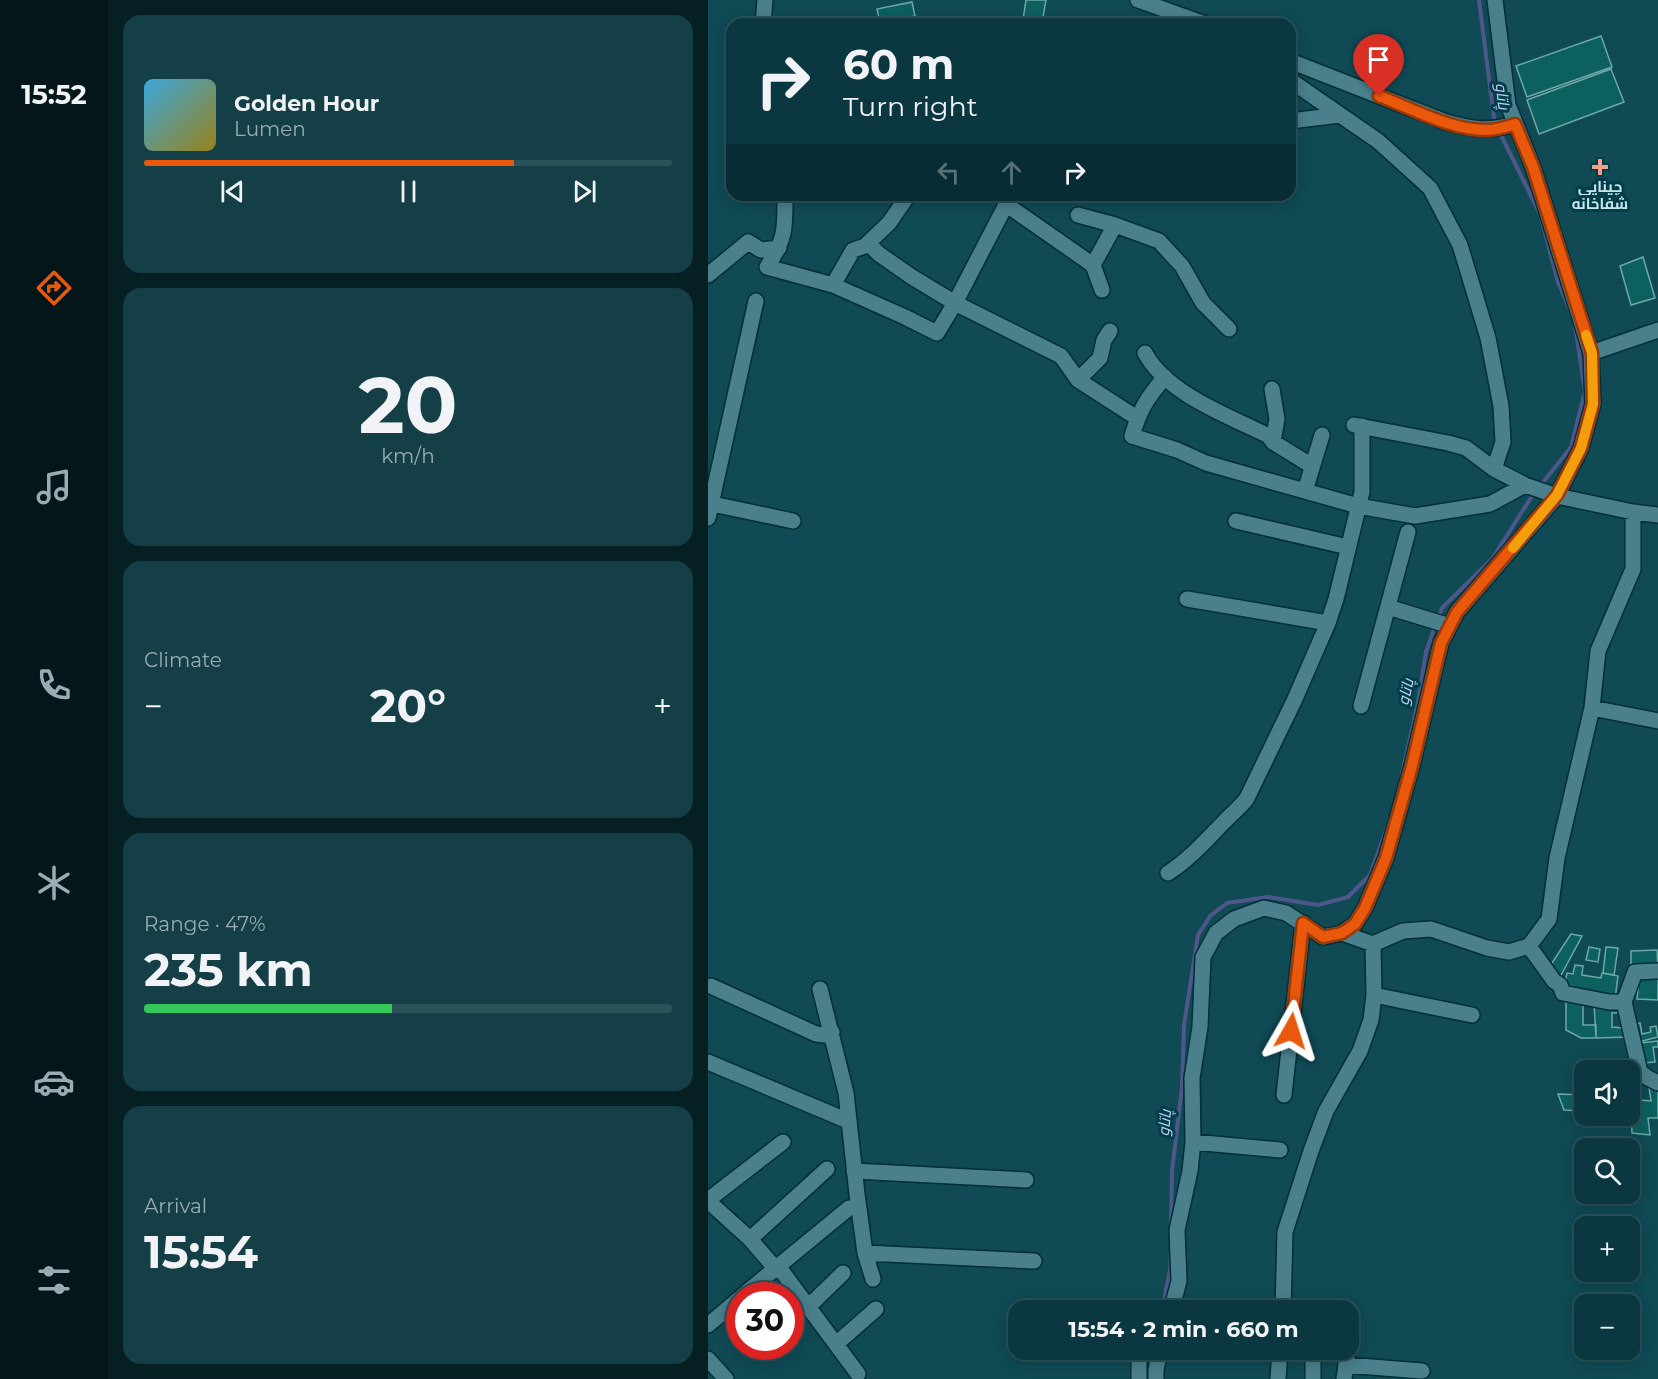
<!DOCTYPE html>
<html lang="en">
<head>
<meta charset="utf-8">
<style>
  :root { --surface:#0b3840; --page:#143f47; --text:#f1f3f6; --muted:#9aacb1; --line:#2b5259; --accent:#ea580c }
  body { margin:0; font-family:Montserrat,Cairo,sans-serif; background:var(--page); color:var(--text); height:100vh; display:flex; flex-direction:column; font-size:22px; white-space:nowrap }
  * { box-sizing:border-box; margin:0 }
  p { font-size:20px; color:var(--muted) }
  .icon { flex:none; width:33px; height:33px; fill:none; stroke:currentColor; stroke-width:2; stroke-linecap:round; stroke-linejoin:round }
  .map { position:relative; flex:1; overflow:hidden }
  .panel { display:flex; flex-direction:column; gap:15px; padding:15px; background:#061f23; width:600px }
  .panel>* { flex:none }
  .hud { position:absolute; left:18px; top:18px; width:570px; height:183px; border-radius:18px; box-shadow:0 3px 15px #0003,0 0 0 2px var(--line); background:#0b3840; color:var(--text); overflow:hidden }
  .fabs { position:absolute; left:866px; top:1060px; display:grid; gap:12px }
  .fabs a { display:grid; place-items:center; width:66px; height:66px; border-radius:12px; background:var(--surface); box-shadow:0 3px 15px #0003,0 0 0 2px var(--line); font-size:30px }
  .speed { position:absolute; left:18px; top:1282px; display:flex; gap:12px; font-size:30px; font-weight:700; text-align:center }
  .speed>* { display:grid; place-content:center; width:78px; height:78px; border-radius:50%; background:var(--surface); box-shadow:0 3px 15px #0003,0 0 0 2px var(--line); line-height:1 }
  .speed .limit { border:9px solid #d22; background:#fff; color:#111 }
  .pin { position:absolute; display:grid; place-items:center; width:51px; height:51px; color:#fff; margin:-62px -26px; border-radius:50% 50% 50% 0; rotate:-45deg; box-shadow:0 0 6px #0007 }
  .pin .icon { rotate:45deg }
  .me { position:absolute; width:66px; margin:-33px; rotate:6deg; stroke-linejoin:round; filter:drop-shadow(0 0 4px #0008) }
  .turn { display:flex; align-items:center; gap:21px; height:126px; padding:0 18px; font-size:27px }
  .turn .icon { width:78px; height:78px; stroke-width:2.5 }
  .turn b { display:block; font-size:42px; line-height:51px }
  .lanes { display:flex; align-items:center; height:57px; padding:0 18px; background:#0003; justify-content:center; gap:30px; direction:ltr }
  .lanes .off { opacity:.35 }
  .big { font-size:45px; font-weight:700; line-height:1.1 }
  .panel .widget { flex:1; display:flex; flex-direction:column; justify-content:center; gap:9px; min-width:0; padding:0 21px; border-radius:18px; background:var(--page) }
  .panel .dial { align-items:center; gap:0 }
  .dial b { font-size:78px; line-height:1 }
  .song { display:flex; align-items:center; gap:18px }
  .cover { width:72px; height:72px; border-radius:9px; background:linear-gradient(135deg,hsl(200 70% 55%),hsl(50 70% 35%)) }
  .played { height:6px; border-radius:3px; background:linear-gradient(90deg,var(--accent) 70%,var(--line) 70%) }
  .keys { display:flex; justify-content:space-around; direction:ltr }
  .heat { display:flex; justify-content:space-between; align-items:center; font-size:33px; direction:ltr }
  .charge { height:9px; border-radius:4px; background:linear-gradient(90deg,#34c759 47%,var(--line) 0) }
  .trip { position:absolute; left:300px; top:1300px; width:351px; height:60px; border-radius:18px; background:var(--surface); box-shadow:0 3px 15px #0003,0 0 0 2px var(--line); font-weight:700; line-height:60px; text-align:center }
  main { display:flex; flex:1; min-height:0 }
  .menu { display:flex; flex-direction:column; width:108px; justify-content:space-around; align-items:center; background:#04161a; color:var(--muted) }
  .menu .icon { width:42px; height:42px }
  .menu .current { color:var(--accent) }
  .menu b { font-size:27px; color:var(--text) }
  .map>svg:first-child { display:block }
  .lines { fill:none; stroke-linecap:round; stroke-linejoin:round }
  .stream { stroke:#4e578a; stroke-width:4 }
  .building { fill:#0c6060; stroke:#6ea8a7; stroke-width:1.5 }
  .minor-casing { stroke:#012e37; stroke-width:18 }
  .minor { stroke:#4a7f8c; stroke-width:15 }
  .route-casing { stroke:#983908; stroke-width:15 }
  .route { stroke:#ea580c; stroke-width:10 }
  .slow { stroke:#f59e0b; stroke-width:10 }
  .poi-dot { fill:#f49e89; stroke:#003f4a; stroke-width:2 }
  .labels { text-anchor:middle; stroke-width:6; stroke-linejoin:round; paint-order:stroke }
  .poi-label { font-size:15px; font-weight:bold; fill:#c9e4eb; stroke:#003f4a }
  .water-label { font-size:16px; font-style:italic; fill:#c4cef9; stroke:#003f4a }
</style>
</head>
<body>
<main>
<nav class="menu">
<b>15:52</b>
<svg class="icon current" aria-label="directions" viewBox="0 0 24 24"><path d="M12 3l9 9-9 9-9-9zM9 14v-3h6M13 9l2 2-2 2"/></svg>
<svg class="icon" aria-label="music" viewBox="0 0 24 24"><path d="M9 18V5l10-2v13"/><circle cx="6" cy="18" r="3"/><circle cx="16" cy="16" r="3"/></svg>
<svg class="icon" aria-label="phone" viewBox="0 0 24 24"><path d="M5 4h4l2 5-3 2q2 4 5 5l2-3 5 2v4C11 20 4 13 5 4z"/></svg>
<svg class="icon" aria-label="climate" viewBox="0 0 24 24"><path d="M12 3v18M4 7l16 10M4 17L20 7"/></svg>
<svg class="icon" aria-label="car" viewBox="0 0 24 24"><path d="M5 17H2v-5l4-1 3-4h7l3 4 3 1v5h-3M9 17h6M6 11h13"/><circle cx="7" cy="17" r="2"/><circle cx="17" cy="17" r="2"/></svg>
<svg class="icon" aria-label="filters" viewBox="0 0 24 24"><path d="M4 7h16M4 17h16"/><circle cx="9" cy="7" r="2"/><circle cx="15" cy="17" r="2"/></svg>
</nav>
<section class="panel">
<div class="widget">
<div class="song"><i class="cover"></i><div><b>Golden Hour</b><p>Lumen</p></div></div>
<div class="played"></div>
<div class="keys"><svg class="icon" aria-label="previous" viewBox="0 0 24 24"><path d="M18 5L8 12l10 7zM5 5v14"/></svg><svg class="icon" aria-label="pause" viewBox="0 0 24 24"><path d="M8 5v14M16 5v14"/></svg><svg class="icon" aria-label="next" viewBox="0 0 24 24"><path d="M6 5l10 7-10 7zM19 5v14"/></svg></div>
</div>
<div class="widget dial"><b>20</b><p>km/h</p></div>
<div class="widget"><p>Climate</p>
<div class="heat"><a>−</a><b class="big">20°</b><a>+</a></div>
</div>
<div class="widget"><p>Range · 47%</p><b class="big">235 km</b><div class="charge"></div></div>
<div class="widget"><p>Arrival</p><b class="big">15:54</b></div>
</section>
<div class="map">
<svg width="950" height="1379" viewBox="0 0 950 1379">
  <rect width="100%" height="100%" fill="#0f4a55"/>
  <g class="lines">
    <path class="stream" d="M771,0L786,118L788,124
      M791,131L832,214L850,282L863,313
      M833,485L863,447L877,391L867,326
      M730,619L734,608L784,559L826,493
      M692,783L710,702L718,652L727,626
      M463,1226L464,1171L474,1087L476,1025L490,935L502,916L519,903L560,897L610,905L640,897L662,875L682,819
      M454,1311L462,1270L463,1252
      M437,1361L441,1350"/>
  </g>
  <path class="building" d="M318,0H338L334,23L315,20Z
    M204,2L207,16L172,23L169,9Z
    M893,36L904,67L819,97L808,66Z
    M903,69L916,102L831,134L819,100Z
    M935,257L947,298L923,305L912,266Z
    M863,934L874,936L850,981L840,969Z
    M881,947L892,949L890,962L878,960Z
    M898,947L910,948L906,975L895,973Z
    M949,950L950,971L923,972V951Z
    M867,965L875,966L874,975L893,978L894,973L910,976L907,999L856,988L859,973L865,974Z
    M931,978L950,979V1000L929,999Z
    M858,997H875V1025H888V1038H873L858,1030Z
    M886,1003H910V1013H904V1027L915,1028L919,1037L888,1038Z
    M932,1023L934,1034L943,1032L942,1027L948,1026L950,1037L930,1042L926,1025Z
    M950,1041V1047H945L947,1062L934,1063L932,1043Z
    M941,1087H950V1118H940L942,1135L924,1133L923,1110H921V1099L943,1101Z
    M850,1094L876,1095V1111L856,1110Z"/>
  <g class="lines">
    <defs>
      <path id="minor" d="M430,0L497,24
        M55,24L57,0
        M582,61L738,122C764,129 780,132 807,124
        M582,78L586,83L670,141L722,188L752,245L780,338L793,406L795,442L786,469
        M582,121L632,115
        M77,195C77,229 78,238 59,267L125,285L197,317L229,333L247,303L303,195
        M299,205L385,265L394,290
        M370,215L407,225L451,241L474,266L495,303L521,329
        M160,243L171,254L204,277L247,303L353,356L370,380L429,418
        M385,265L407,225
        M0,275L40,242L53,250L71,248
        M125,285L145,250L157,246L181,223L199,197L197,195
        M437,353C459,394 521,416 561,436L565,442L604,466
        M883,353L950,330
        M457,377C439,398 432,409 424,436L469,450L498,463L650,506L707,516L782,504L817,485
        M370,380L392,358L396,340L402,331
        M564,389L569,419L565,442
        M646,425L740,443L758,448L786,469L817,485L849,496L925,512L950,515
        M597,491L614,435
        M0,503L85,521
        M0,518L48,301
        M528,521L640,547
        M479,599L620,623
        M680,607L742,626
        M653,706L700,532
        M884,708L950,721
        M460,873C482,859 498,840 516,822C524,813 533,807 539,798L586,701L620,623L628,599L654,492V426
        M634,933L665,944L695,931L723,929L779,948L801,952L821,946L841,919L849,858L884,708L890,651L925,569V512
        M821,946L846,981L852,985L855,993L901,1002H916L932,1072L940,1078L950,1083
        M3,986L108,1034L117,1035L124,1032
        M112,989L138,1093L149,1194L157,1253L165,1279
        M666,995L764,1015
        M916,1002L927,972L950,971
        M0,1062L140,1121
        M576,1095L595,923
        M485,1142L572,1150
        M146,1171L318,1180
        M0,1200L75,1142
        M0,1201L42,1239L67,1268
        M42,1239L119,1169
        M157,1253L326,1261
        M70,1266L150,1374
        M34,1296L141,1208
        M100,1307L135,1273
        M463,1311L471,1281L469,1230L482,1171L485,1142L484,1078L492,1027L495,957L508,933L526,919L556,908L578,913L615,937L634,933L647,924L657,908L678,858L704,766L733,643L749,612L849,496L873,448L885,404L883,353L825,167L800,105L787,0
        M575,1311L577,1232L603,1151L618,1111L652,1051L663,1020L666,995L665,944
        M0,1325L32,1298
        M640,1325L642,1329L640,1344
        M128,1344L168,1309
        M605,1350V1379
        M0,1359L18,1379
        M638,1365L714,1371
        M431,1379V1350
        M448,1379V1370L452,1350
        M570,1379L572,1350
        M636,1379L640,1350"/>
    </defs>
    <use href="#minor" class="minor-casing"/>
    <use href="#minor" class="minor"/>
  </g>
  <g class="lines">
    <defs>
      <path id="route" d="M583,1031L595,923L615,937L634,933L647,924L657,908L678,858L704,766L733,643L749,612L849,495L873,448L885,404L884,353L825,167L807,124C798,127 788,130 779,130C742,130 705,109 671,96"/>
    </defs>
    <use href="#route" class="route-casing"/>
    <use href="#route" class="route"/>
    <path class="slow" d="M805,548L849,495L873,448L885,404L884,353L878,335"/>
  </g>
  <path class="poi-dot" d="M889 158h6v6h6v6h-6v6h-6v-6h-6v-6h6z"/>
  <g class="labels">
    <g class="poi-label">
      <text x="892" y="192">چينايي<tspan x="892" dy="17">شفاخانه</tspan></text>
    </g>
    <g class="water-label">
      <text transform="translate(795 96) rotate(83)" y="6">پاتاو</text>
      <text transform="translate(697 692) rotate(-78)" y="6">پاتاو</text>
      <text transform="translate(456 1123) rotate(-85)" y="6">پاتاو</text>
    </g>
  </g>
</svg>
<div class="fabs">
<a><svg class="icon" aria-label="sound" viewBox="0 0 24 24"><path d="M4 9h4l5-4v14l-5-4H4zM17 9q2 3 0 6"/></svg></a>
<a><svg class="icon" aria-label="search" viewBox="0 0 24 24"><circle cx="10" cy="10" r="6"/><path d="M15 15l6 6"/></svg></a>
<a>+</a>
<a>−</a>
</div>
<div class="speed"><div class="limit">30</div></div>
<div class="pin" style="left:671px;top:96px;background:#d93025"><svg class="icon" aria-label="arrive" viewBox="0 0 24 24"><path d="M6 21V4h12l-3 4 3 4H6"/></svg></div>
<svg class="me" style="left:583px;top:1031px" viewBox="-20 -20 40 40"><path d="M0-17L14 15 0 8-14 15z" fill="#ea580c" stroke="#fff" stroke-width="4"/></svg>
<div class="trip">15:54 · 2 min · 660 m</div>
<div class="hud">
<div class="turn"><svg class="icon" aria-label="right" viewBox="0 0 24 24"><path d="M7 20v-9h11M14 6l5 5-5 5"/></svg><div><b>60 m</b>Turn right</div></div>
<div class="lanes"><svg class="icon off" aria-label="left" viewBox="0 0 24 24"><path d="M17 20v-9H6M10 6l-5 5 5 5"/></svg><svg class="icon off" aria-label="ahead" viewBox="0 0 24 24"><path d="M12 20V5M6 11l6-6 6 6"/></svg><svg class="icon" aria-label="right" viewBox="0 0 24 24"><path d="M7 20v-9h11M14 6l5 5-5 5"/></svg></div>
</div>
</div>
</main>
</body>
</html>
